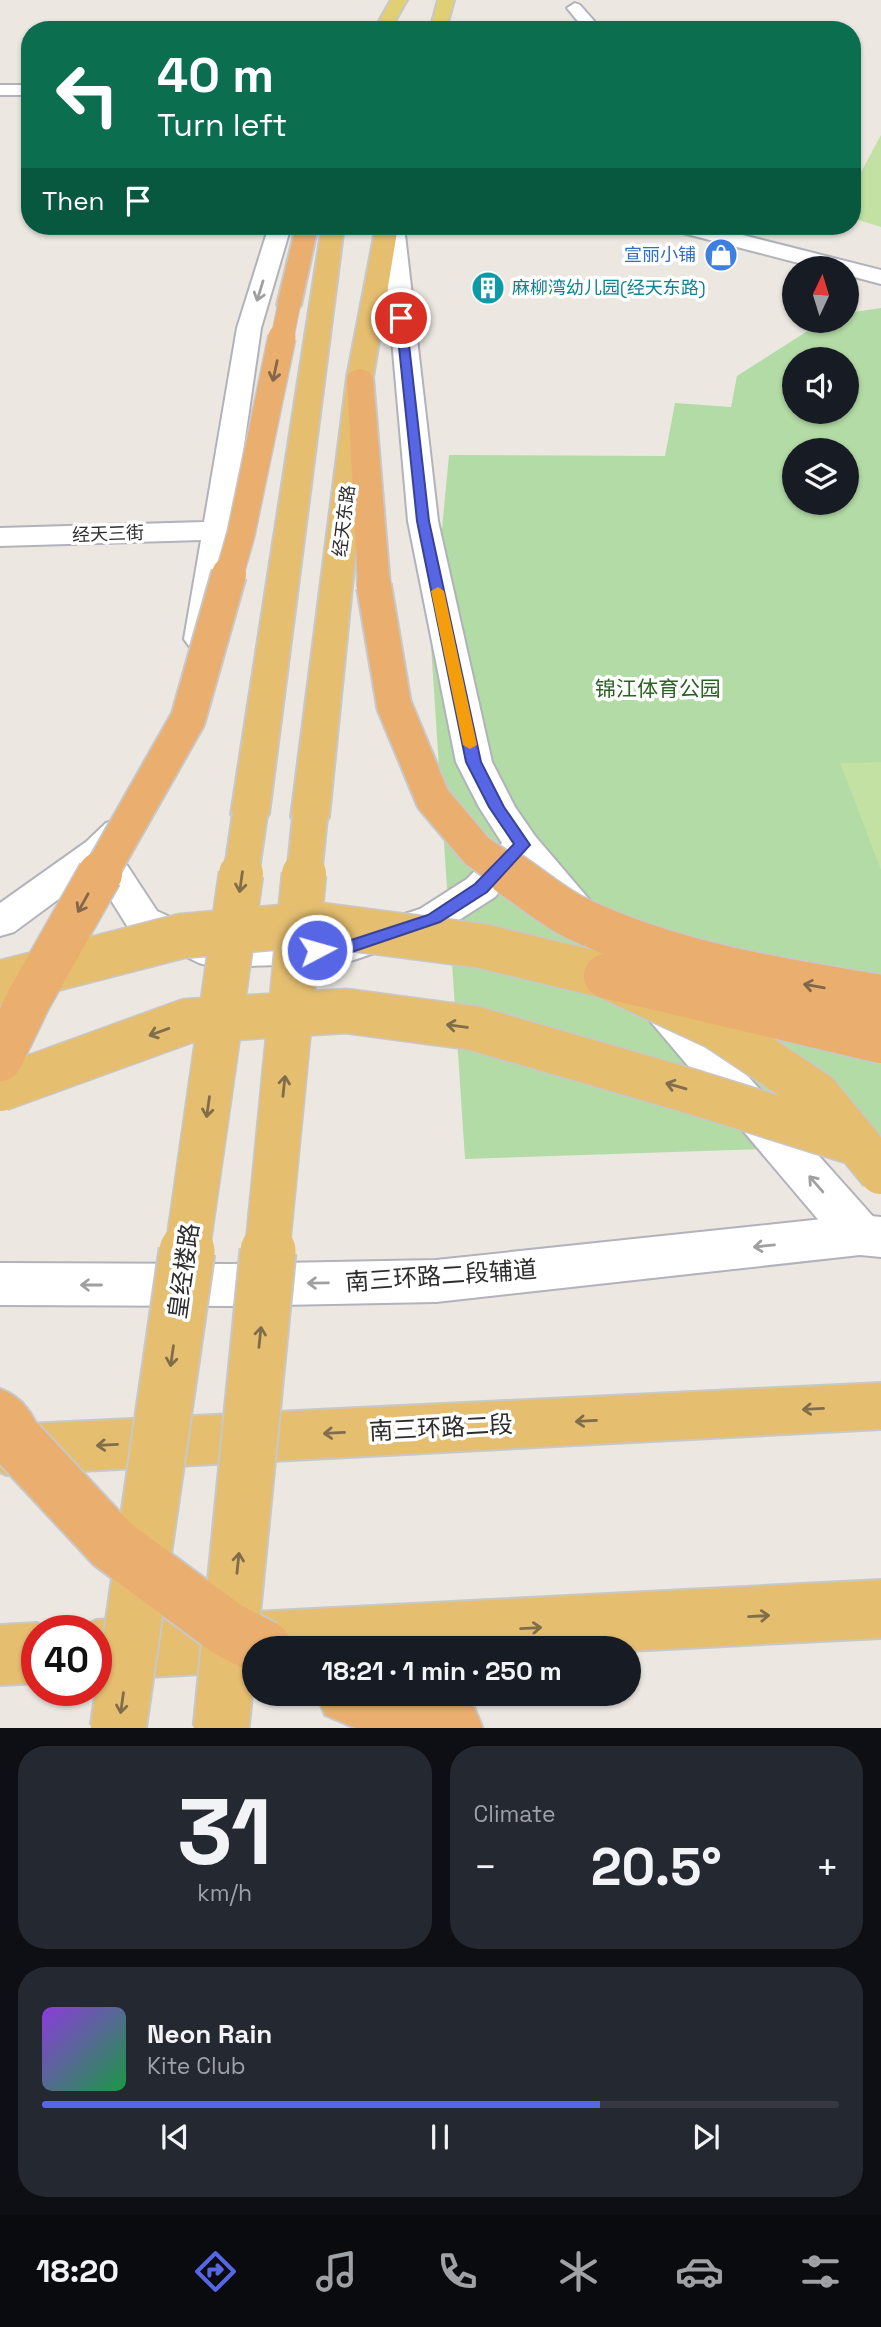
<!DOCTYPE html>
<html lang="en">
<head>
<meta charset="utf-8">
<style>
  :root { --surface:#171b24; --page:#242831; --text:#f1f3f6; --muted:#9ea1a6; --line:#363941; --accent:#5766e4 }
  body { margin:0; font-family:"Space Grotesk","Noto Sans SC",sans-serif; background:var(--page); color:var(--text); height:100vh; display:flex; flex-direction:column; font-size:26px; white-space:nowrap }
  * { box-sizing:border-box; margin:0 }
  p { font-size:23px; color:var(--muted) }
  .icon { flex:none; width:38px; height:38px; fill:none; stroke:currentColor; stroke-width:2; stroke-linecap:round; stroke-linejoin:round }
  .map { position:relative; height:1728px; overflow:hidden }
  .side { display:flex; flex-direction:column; gap:18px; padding:18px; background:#0d0f14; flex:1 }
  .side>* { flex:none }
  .hud { position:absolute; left:21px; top:21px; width:840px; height:214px; border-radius:28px; box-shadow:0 2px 5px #0004; background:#0b6e4f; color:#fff; overflow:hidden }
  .needle { width:46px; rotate:4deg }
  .controls { position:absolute; left:782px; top:256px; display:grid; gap:14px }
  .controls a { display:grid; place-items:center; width:77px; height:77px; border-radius:50%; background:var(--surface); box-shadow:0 2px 5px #0004; font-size:35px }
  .speed { position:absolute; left:21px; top:1615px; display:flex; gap:14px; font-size:35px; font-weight:700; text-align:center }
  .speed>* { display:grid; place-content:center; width:91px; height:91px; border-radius:50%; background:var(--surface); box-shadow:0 2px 5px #0004; line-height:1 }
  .speed .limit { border:10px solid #d22; background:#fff; color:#111 }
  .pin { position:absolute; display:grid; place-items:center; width:60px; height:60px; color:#fff; margin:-30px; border:4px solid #fff; border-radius:50%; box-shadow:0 2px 7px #0007 }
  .me { position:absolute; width:77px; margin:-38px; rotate:84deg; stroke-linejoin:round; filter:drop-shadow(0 0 5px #0008) }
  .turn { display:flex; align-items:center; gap:24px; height:147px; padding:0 21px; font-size:32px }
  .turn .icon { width:91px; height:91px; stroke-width:2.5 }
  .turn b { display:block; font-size:49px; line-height:60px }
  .then { display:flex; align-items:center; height:66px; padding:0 21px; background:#0003; gap:14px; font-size:26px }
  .big { font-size:52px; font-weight:700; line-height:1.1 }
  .side .tile { flex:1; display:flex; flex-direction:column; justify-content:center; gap:10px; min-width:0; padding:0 24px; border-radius:28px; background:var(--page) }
  .side .dial { align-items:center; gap:0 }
  .dial b { font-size:91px; line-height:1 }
  .song { display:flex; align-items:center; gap:21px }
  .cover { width:84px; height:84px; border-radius:10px; background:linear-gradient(135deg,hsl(270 70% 55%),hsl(140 70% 35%)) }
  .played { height:7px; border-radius:4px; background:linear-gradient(90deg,var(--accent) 70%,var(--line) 70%) }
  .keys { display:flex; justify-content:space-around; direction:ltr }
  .heat { display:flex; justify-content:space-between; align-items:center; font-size:38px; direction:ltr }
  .side .tiles { flex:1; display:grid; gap:18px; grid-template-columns:1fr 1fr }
  .tile:last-child { grid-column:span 2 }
  .trip { position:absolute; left:242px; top:1636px; width:399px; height:70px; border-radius:35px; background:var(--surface); box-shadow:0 2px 5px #0004; font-weight:700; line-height:70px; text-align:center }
  .dock { display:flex; height:112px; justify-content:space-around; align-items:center; background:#090b0e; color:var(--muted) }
  .dock .icon { width:49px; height:49px }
  .dock .selected { color:var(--accent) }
  .dock b { font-size:32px; color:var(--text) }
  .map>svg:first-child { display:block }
  .green { fill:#b3dba5; fill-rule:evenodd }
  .pitch { fill:#c2e1a2 }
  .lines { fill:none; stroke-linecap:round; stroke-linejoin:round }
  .minor-casing { stroke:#b1b2bb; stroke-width:4 }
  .tertiary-casing { stroke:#b1b2bb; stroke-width:4 }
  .secondary-casing { stroke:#b1b2bb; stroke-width:4 }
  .primary-casing { stroke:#c8c8c8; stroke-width:4 }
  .trunk-casing { stroke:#c8c8c8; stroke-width:4 }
  .motorway-casing { stroke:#c8c8c8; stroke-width:4 }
  .minor { fill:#fff; fill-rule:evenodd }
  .tertiary { fill:#fff; fill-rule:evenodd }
  .secondary { fill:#fff; fill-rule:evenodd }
  .primary { fill:#e0cf73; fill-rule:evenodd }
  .trunk { fill:#e5be70; fill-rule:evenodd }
  .motorway { fill:#eaae6e; fill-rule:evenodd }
  .trunk-bridge-far2-casing { stroke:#c8c8c8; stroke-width:38; stroke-linecap:butt }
  .trunk-bridge-far1-casing { stroke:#c8c8c8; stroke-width:47; stroke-linecap:butt }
  .trunk-bridge-casing { stroke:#c8c8c8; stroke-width:59; stroke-linecap:butt }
  .motorway-bridge-far4-casing { stroke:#c8c8c8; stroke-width:24; stroke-linecap:butt }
  .motorway-bridge-far3-casing { stroke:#c8c8c8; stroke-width:30; stroke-linecap:butt }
  .motorway-bridge-far2-casing { stroke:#c8c8c8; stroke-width:38; stroke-linecap:butt }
  .motorway-bridge-far1-casing { stroke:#c8c8c8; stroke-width:47; stroke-linecap:butt }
  .motorway-bridge-casing { stroke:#c8c8c8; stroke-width:59; stroke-linecap:butt }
  .trunk-bridge-far2 { stroke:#e5be70; stroke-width:34 }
  .trunk-bridge-far1 { stroke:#e5be70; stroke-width:44 }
  .trunk-bridge { stroke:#e5be70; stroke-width:55 }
  .motorway-bridge-far4 { stroke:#eaae6e; stroke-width:22 }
  .motorway-bridge-far3 { stroke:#eaae6e; stroke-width:27 }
  .motorway-bridge-far2 { stroke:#eaae6e; stroke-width:34 }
  .motorway-bridge-far1 { stroke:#eaae6e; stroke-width:44 }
  .motorway-bridge { stroke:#eaae6e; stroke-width:55 }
  .oneway { stroke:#a0a0a0 }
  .oneway2 { stroke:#82674a }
  .oneway3 { stroke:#806e4b }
  .route { fill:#5766e4; stroke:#394294; stroke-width:2 }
  .slow { fill:#f59e0b }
  .labels { text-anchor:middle; stroke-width:7; stroke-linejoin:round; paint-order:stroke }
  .far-shop-label { font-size:18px; fill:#366cbe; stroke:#fff; text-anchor:end }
  .far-culture-label { font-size:18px; fill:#0d838f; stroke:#fff; text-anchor:start }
  .far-street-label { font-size:18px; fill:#2d2d2d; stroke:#fff }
  .park-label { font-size:21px; fill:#2d6225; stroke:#fff }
  .near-street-label { font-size:24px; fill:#2d2d2d; stroke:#fff }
</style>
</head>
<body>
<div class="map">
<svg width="881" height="1729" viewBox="0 0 881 1729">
  <rect width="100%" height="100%" fill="#ece8e1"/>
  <path class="green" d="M881,308V1145L465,1159L431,646L449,455L665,456L675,403L731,407L737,376L825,320H847V313ZM794,359H847V411H794ZM794,450H847V502H794Z"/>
  <path class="pitch" d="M881,135V227L852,218V189Z
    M881,762V870L840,763Z"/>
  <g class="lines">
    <defs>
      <path id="minor" d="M575,3L580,5L602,30H585L567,8Z"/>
      <path id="tertiary" d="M0,85H30V95H0Z
        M269,226H291L261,328L216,639L211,646L200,649L189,646L184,639L201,540L0,546V528L204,522L237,328Z
        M382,226H404L438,521L492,762L515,807L535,836L599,911L593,920L579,924L565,920L521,869L495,897L448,927L357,959L343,963L213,967L199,963L129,929L94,873L14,932L0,936V903L86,842L106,823L119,819L132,823L138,831L119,853L157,911L218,939L340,935L420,909L467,879L502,843L479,807L456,762L408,521Z
        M672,226H707L881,270V284L847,275V268H818L675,231Z
        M655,984L670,989L877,1221C881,1231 881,1239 877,1249L860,1255L843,1249L640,1009L634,999L640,989Z"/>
      <path id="secondary" d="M860,1215L881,1217V1257L860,1255L436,1302L230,1306L0,1305V1263L230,1264L436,1260Z"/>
      <path id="primary" d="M391,0H407L390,30H374Z
        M438,0H454L446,30H430Z"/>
      <path id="trunk" d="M322,226H344L269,814L263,822L250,826L237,822L231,814Z
        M376,226H398L373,377L329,817L323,825L310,829L297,825L291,817L347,377Z
        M881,1383V1429L6,1475L0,1472V1428L6,1425Z
        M881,1580V1638L628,1651V1648H254V1671L96,1680V1631H74L96,1620Z
        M37,1623L56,1631H37V1683L0,1685V1625Z"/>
      <path id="motorway" d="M296,226H318L301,305L297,310H281L277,305Z
        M360,369L369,372L373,377L390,586L385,593L374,595L363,593L358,586L347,377L351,372Z
        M0,1389C27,1399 34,1418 46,1444L38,1461L19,1468L0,1461Z
        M316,1694H439L474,1707L483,1729H358L325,1715Z"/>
    </defs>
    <use href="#minor" class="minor-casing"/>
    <use href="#tertiary" class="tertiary-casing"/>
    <use href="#secondary" class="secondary-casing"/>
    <use href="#primary" class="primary-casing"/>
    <use href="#trunk" class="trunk-casing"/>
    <use href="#motorway" class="motorway-casing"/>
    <use href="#minor" class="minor"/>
    <use href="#tertiary" class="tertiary"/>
    <use href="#secondary" class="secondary"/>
    <use href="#primary" class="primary"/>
    <use href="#trunk" class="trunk"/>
    <use href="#motorway" class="motorway"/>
    <defs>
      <path id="trunk-bridge-far2" d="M241,876L250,814
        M304,876L310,817"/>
      <path id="trunk-bridge-far1" d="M0,983L182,936L314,924L482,946L606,976L716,1027L817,1094L881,1172
        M0,1089L187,1021L346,1011L473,1028L690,1091L859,1144
        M187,1253L241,874
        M267,1253L304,874"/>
      <path id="trunk-bridge" d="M118,1729L187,1251
        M221,1729L268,1251"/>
      <path id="motorway-bridge-far4" d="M282,339L289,305"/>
      <path id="motorway-bridge-far3" d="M229,576L241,534L282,337"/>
      <path id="motorway-bridge-far2" d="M374,586L394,705L433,799L477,851L513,876
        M99,876L188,719L229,574"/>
      <path id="motorway-bridge-far1" d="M510,874C530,887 551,905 572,916C668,963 777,980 881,997
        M606,976L881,1041
        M0,1059L29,999L100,874"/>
      <path id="motorway-bridge" d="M19,1444L112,1544L227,1629L264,1648"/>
    </defs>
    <use href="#trunk-bridge-far2" class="trunk-bridge-far2-casing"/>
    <use href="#trunk-bridge-far1" class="trunk-bridge-far1-casing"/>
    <use href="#trunk-bridge" class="trunk-bridge-casing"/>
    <use href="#motorway-bridge-far4" class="motorway-bridge-far4-casing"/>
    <use href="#motorway-bridge-far3" class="motorway-bridge-far3-casing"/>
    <use href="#motorway-bridge-far2" class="motorway-bridge-far2-casing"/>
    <use href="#motorway-bridge-far1" class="motorway-bridge-far1-casing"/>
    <use href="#motorway-bridge" class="motorway-bridge-casing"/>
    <use href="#trunk-bridge-far2" class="trunk-bridge-far2"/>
    <use href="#trunk-bridge-far1" class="trunk-bridge-far1"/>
    <use href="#trunk-bridge" class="trunk-bridge"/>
    <use href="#motorway-bridge-far4" class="motorway-bridge-far4"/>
    <use href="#motorway-bridge-far3" class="motorway-bridge-far3"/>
    <use href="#motorway-bridge-far2" class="motorway-bridge-far2"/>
    <use href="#motorway-bridge-far1" class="motorway-bridge-far1"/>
    <use href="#motorway-bridge" class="motorway-bridge"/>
  </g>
  <defs><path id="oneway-shaft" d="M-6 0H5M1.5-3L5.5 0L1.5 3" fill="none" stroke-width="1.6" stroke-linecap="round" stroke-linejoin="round" transform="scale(1.75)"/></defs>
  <g class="oneway">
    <use href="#oneway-shaft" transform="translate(260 291) rotate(107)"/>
    <use href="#oneway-shaft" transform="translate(816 1184) rotate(-131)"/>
    <use href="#oneway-shaft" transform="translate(764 1246) rotate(174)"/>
    <use href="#oneway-shaft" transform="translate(318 1283) rotate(179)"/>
    <use href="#oneway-shaft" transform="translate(91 1285) rotate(-180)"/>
  </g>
  <g class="oneway2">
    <use href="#oneway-shaft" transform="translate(275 371) rotate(102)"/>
    <use href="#oneway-shaft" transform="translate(83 903) rotate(119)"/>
    <use href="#oneway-shaft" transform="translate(814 986) rotate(-170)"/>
  </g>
  <g class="oneway3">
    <use href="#oneway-shaft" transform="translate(241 882) rotate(98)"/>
    <use href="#oneway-shaft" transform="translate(457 1026) rotate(-173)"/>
    <use href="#oneway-shaft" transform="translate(159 1032) rotate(160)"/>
    <use href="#oneway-shaft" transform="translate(284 1086) rotate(-84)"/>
    <use href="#oneway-shaft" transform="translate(676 1086) rotate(-164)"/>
    <use href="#oneway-shaft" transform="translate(208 1107) rotate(98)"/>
    <use href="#oneway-shaft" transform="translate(260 1337) rotate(-84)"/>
    <use href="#oneway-shaft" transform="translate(172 1356) rotate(98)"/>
    <use href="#oneway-shaft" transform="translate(813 1409) rotate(177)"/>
    <use href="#oneway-shaft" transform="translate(586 1421) rotate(177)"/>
    <use href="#oneway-shaft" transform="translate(334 1433) rotate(177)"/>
    <use href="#oneway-shaft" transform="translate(107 1445) rotate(177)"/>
    <use href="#oneway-shaft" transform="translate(238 1563) rotate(-84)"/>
    <use href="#oneway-shaft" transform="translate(759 1616) rotate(-3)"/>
    <use href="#oneway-shaft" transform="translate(531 1628) rotate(-3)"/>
    <use href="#oneway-shaft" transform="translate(122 1703) rotate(98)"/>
  </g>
  <path class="route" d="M401,315L406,318L429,521L481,762L504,807L530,845L487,892L440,922L343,955H317L308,950L311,945L342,943L428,915L475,884L514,844L489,807L466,762L417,521L396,318Z"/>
  <path class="slow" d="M438,587L444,591L477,745L470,749L463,745L431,591Z"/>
  <defs>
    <symbol id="shop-disc" viewBox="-11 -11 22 22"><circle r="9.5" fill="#3f7fe0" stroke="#fff"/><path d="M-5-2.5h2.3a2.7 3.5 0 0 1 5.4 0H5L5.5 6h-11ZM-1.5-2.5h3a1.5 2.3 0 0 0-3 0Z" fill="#fff"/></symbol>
    <symbol id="building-disc" viewBox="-11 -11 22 22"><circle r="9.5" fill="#0f9aa8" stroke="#fff"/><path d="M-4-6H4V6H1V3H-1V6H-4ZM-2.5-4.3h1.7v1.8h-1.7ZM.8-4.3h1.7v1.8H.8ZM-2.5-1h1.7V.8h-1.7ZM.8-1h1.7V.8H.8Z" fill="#fff"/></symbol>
  </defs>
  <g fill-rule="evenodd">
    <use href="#shop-disc" x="702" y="236" width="38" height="38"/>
    <use href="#building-disc" x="469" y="269" width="38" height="38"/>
  </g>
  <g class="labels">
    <g class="far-shop-label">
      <text x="696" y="261">宣丽小铺</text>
    </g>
    <g class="far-culture-label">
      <text x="512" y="294">麻柳湾幼儿园(经天东路)</text>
    </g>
    <g class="far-street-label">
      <text transform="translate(344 521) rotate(-83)" y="6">经天东路</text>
      <text transform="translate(108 534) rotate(-2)" y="6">经天三街</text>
    </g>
    <g class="park-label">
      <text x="658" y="696">锦江体育公园</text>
    </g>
    <g class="near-street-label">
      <text transform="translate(184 1271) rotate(-82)" y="8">皇经楼路</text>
      <text transform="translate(441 1276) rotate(-4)" y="8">南三环路二段辅道</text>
      <text transform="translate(441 1428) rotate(-3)" y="8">南三环路二段</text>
    </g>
  </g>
</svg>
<div class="controls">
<a><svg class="needle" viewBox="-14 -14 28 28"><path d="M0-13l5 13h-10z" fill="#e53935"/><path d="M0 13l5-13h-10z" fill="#9ea1a6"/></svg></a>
<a><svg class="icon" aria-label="sound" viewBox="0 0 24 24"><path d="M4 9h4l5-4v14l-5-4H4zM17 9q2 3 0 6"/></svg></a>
<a><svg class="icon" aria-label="layers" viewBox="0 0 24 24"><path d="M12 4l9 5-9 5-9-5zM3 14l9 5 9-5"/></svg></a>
</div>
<div class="speed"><div class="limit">40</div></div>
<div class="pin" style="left:401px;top:318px;background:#d93025"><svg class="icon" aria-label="arrive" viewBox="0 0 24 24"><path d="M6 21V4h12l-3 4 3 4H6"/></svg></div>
<svg class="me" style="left:317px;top:950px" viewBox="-20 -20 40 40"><circle r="17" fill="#5766e4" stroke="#fff" stroke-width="3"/><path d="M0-11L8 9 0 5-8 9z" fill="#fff"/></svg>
<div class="trip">18:21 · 1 min · 250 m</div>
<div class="hud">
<div class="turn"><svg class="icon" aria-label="left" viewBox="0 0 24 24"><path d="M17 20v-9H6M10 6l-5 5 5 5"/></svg><div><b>40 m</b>Turn left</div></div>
<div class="then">Then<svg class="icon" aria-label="arrive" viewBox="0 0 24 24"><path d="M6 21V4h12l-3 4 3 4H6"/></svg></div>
</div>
</div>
<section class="side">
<div class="tiles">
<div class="tile dial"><b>31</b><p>km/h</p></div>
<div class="tile"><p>Climate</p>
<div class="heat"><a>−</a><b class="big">20.5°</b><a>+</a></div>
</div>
<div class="tile">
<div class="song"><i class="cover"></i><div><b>Neon Rain</b><p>Kite Club</p></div></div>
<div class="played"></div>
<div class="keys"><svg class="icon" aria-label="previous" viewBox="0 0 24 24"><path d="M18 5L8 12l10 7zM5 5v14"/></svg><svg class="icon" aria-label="pause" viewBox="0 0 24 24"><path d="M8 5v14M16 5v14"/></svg><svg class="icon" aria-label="next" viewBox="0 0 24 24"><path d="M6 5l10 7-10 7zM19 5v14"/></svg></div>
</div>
</div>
</section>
<nav class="dock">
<b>18:20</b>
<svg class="icon selected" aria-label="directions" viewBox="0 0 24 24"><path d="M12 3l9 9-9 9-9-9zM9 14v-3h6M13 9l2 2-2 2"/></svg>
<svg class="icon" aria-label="music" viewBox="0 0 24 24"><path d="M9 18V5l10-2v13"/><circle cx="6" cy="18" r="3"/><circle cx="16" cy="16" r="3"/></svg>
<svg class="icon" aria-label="phone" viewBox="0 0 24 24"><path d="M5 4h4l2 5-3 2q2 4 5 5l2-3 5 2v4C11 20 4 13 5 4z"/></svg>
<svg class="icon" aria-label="climate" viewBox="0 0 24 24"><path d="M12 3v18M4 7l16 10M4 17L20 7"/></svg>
<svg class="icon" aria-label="car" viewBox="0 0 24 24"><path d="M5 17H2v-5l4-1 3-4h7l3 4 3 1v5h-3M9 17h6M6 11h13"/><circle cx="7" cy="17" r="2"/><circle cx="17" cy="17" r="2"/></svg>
<svg class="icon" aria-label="filters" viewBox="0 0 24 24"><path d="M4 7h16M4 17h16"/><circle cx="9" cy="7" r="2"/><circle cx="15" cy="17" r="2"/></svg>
</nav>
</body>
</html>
